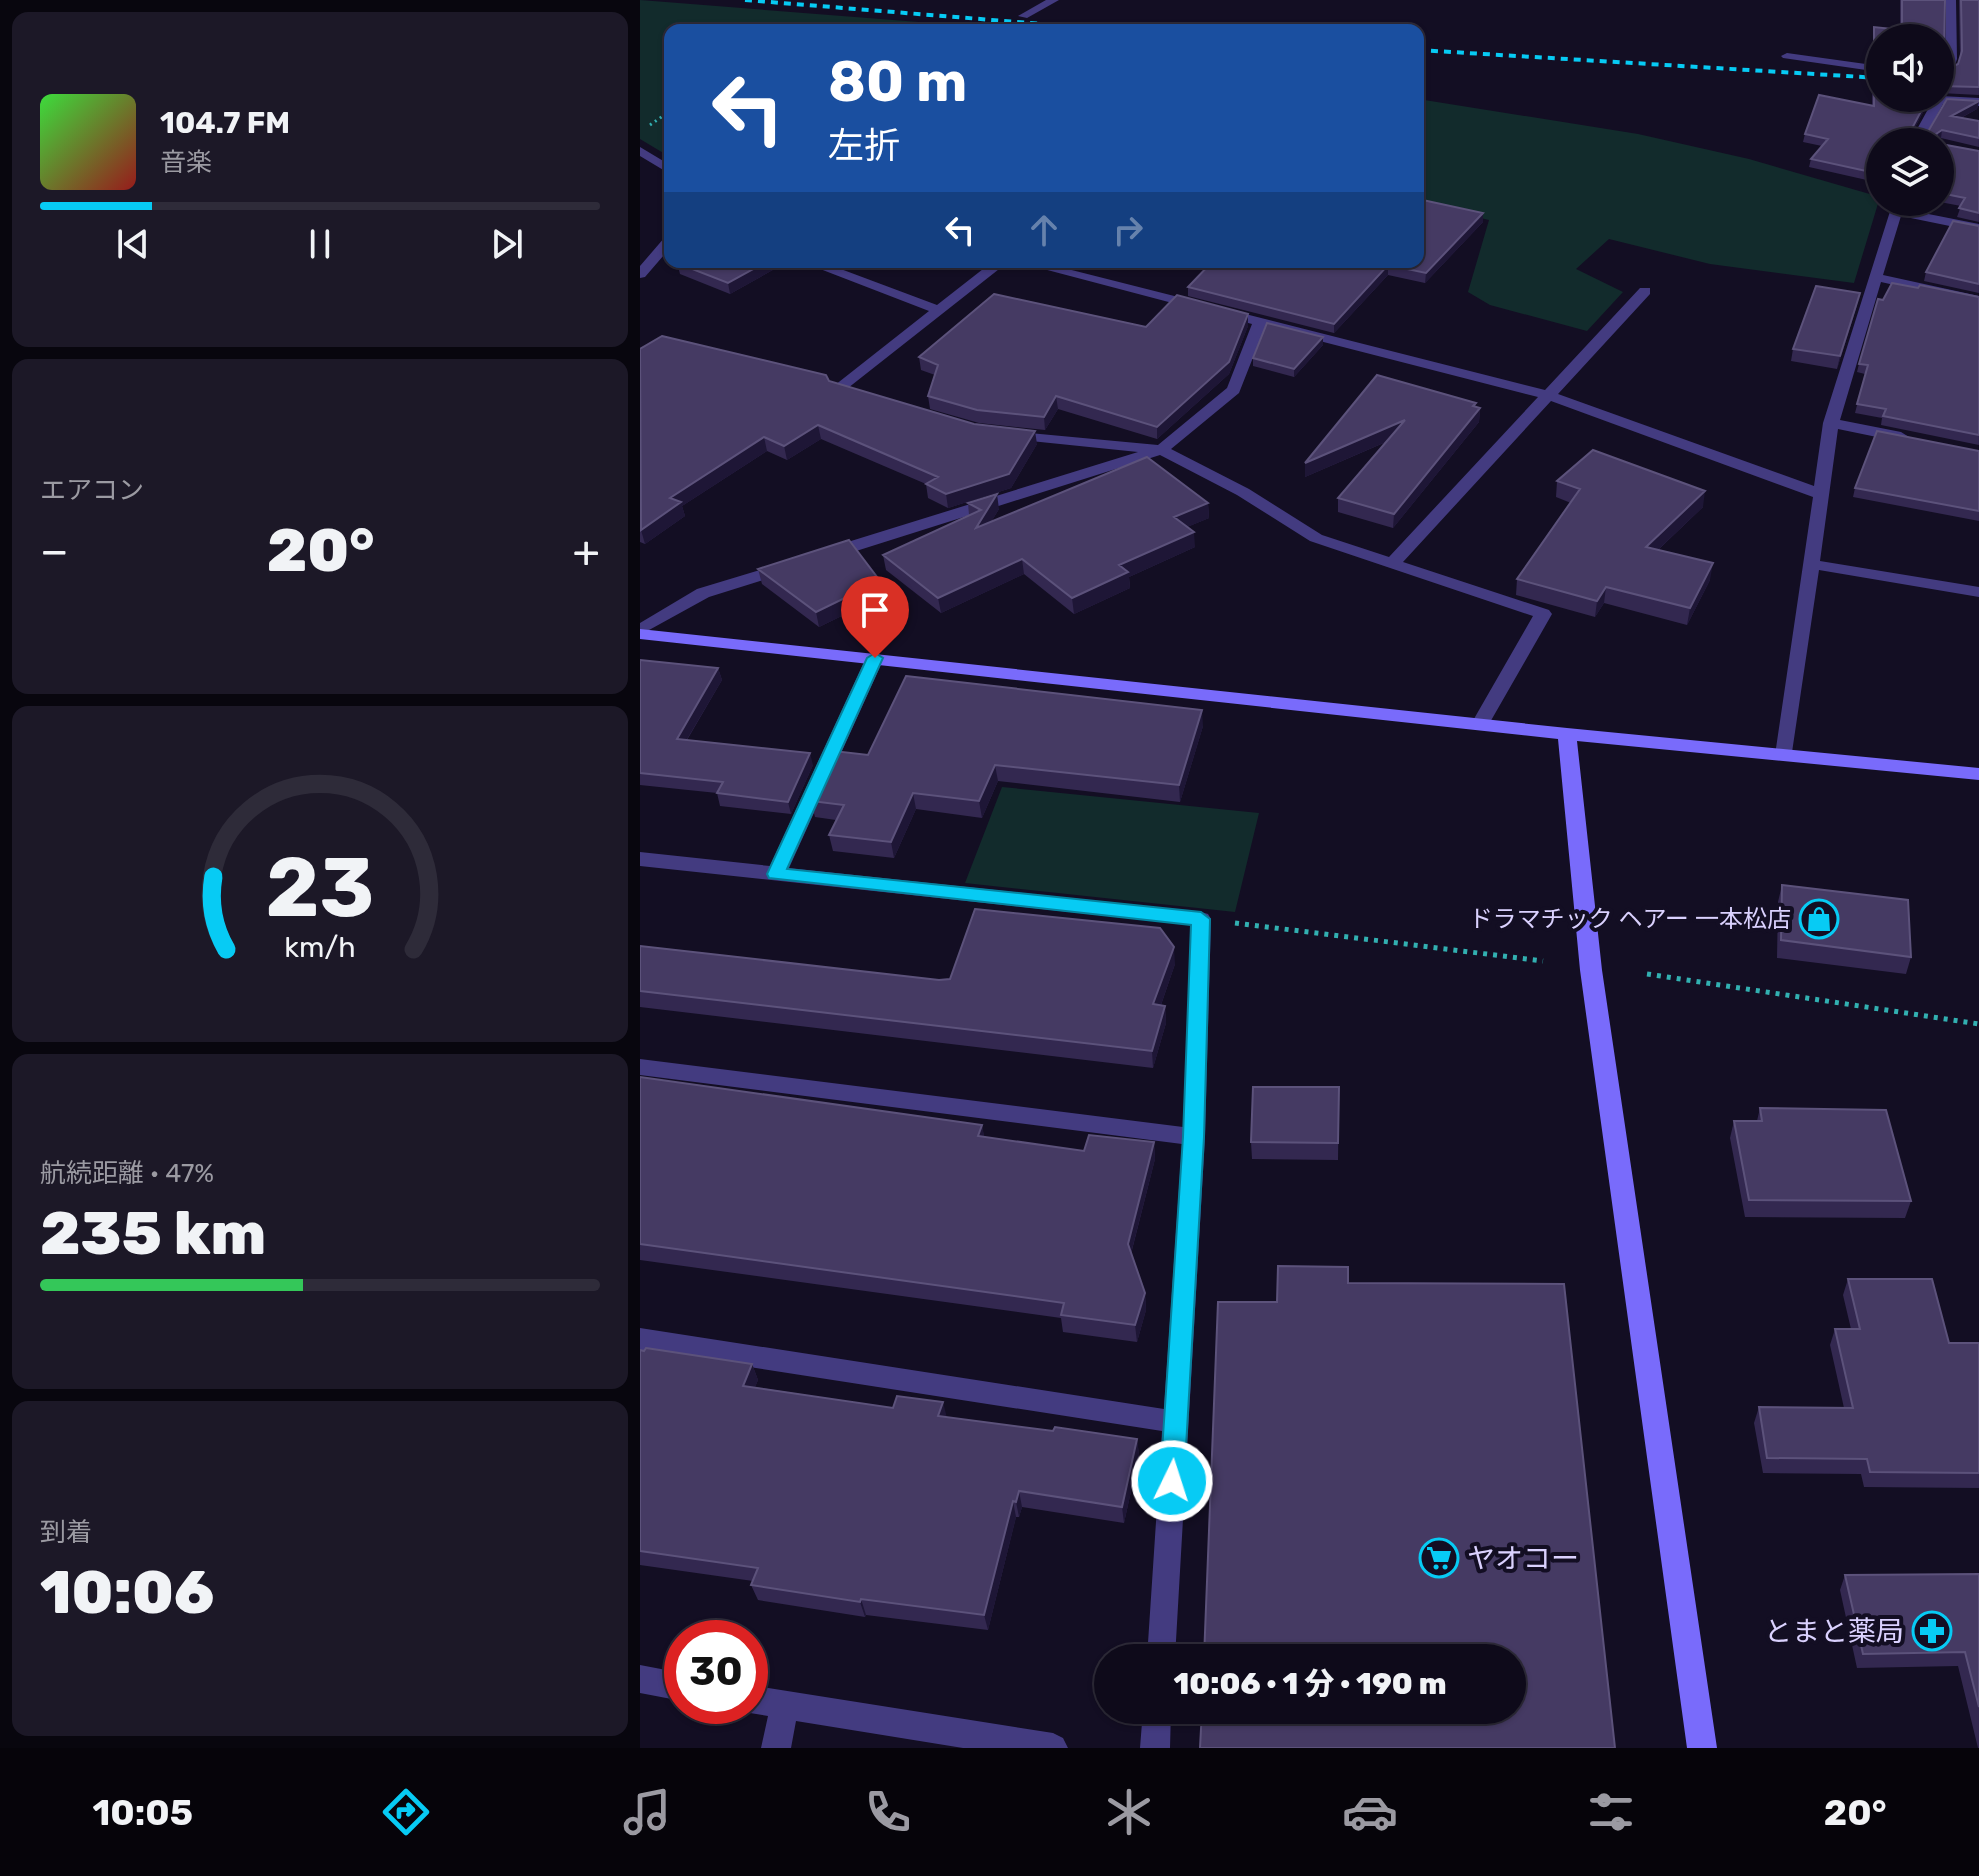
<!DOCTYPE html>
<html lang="ja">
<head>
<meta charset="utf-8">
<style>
  :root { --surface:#0e0a1a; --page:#1c1827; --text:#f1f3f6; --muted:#9b9aa2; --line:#2e2b39; --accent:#07cbf4 }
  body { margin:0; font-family:Rubik,"Noto Sans JP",sans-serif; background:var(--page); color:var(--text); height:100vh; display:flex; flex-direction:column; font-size:30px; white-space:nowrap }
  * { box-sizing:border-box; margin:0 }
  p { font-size:26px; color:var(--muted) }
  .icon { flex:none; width:44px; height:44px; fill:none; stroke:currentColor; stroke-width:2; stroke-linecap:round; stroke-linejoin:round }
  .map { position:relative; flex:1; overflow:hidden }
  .panel { display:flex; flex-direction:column; gap:12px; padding:12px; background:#08060e; width:640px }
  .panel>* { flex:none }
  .guide { position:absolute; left:24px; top:24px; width:760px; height:244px; border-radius:16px; box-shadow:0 2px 6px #0004,0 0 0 2px var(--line); background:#1a4fa0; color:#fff; overflow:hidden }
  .buttons { position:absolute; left:1226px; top:24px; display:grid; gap:16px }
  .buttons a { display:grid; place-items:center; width:88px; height:88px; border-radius:50%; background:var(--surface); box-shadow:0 2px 6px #0004,0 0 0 2px var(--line); font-size:40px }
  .speed { position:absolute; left:24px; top:1620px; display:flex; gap:16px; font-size:40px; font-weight:700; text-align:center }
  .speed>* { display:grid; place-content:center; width:104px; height:104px; border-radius:50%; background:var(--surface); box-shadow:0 2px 6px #0004,0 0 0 2px var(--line); line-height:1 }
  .speed .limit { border:12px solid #d22; background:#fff; color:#111 }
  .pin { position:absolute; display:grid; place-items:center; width:68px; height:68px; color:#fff; margin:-82px -34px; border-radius:50% 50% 50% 0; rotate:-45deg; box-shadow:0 0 8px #0007 }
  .pin .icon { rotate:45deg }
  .me { position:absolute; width:88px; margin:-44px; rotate:4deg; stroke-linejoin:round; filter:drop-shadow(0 0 6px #0008) }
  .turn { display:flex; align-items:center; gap:28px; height:168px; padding:0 32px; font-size:36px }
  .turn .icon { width:104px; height:104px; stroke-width:2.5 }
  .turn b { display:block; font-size:56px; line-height:68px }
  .lanes { display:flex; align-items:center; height:76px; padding:0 32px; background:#0003; justify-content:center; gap:40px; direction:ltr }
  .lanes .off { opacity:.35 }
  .big { font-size:60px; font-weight:800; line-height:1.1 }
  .panel .widget { flex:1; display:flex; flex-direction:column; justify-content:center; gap:12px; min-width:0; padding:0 28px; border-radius:16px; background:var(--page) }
  .panel .dial { align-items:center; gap:0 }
  .dial svg { height:208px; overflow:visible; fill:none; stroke:var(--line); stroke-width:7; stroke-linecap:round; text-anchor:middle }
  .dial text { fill:var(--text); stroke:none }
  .song { display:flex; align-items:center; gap:24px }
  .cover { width:96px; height:96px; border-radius:12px; background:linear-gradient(135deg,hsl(120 70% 55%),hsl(0 70% 35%)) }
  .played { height:8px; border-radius:4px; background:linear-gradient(90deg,var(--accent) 20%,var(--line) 20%) }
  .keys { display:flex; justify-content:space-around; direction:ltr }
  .heat { display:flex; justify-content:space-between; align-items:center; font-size:44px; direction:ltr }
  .charge { height:12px; border-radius:6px; background:linear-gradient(90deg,#34c759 47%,var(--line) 0) }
  .trip { position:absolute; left:454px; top:1644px; width:432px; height:80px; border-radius:40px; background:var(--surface); box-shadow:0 2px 6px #0004,0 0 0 2px var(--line); font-weight:800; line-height:80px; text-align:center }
  .tabs { display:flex; height:128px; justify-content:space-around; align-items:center; background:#06040a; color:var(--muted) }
  .tabs .icon { width:56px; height:56px }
  .tabs .active { color:var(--accent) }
  .tabs b { font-size:36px; color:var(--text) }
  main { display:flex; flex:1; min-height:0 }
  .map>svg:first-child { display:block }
  .green { fill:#122b2c }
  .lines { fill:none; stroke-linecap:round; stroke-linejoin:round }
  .path-far1 { stroke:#32b0b1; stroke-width:3; stroke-dasharray:2 4; stroke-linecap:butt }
  .path { stroke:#32b0b1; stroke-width:5; stroke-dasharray:4 6; stroke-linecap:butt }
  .lane { fill:#433b80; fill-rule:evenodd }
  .street { fill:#433b80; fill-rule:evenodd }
  .secondary { fill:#796bfb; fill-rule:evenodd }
  .rail { stroke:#07cbf4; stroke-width:4; stroke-dasharray:7 6; stroke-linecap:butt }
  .wall { fill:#332850 }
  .shaded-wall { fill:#1e1636 }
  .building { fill:#453a63; stroke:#5c527b; stroke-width:2 }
  .route { fill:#07cbf4; stroke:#05849f; stroke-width:2 }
  .labels { text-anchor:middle; stroke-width:8; stroke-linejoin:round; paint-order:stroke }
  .poi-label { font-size:24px; fill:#dad1fe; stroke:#130e23; text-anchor:end }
  .near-poi-label { font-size:28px; fill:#dad1fe; stroke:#130e23; text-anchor:start }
</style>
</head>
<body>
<main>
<section class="panel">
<div class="widget">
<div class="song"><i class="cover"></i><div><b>104.7 FM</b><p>音楽</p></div></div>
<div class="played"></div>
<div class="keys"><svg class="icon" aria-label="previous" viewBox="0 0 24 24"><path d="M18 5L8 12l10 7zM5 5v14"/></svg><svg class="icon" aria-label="pause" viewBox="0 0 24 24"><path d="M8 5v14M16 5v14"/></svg><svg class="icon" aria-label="next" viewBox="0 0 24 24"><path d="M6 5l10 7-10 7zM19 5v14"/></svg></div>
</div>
<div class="widget"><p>エアコン</p>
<div class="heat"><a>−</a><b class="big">20°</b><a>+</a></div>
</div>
<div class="widget dial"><svg viewBox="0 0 100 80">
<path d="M14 69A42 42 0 1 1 86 69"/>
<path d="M14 69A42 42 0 0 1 9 41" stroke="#07cbf4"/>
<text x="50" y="56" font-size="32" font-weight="700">23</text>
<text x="50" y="72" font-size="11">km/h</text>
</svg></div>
<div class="widget"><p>航続距離 · 47%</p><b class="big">235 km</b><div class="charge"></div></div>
<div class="widget"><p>到着</p><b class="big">10:06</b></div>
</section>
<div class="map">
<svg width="1339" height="1748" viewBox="0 0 1339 1748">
  <rect width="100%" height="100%" fill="#130e23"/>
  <path class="green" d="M0,0L380,30H30V157L0,139Z
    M778,99L998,134L1109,159L1240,197L1214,283L1070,264L969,239L936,269L983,292L947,331L850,305L828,292L849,220L778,203Z
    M362,787L619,813L595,912L325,883Z"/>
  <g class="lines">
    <path class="path-far1" d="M10,125L30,111"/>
    <path class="path" d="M595,923L903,961
      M1007,974L1339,1024"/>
    <path class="lane" d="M1147,53L1240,66V72L1143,58L1141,56Z"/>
    <path class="street" d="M406,0H419L387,18L378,16Z
      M1306,0H1316L1317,59L1313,71L1307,74L1301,71L1305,59Z
      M1300,96L1339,98V106L1303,104L1282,142H1270L1293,100Z
      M0,147L30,165V174L0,156Z
      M1253,202H1265L1263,209L1339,224V232L1261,216L1243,275L1339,296V304L1241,282L1200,420L1261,432L1269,437L1261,442L1198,429L1180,561L1339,587V597L1179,570L1151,759H1137L1135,755L1173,497L911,401L763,562L909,610L912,614L849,724L840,730L831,724L893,616L670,541L597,495L520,455L194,558H182L180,554L182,550L498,452L372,439L367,437V431L518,445L587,388L612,324L377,262H400L905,390L1000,288H1010V294L918,394L1174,486L1183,423ZM625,327L898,397L749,557L682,535L609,489L531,449L599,393Z
      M30,236V248L5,277L0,278V266L25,237Z
      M162,262H182L297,305L352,262H368L208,388L222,392V398H212L190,389L289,311Z
      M146,562L154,567L152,571L69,597L0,635V623L57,589Z
      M235,653L244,658L149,868L561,912L568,914L571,919L565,1137L535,1658H507L522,1431L0,1350V1328L524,1409L542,1144L0,1075V1059L543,1127L551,925L0,866V852L130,866L226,658Z
      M0,1665L42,1673V1701L0,1693Z
      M110,1685L413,1733L423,1738L428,1748H323L156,1721L151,1748H121L128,1716L110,1713L99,1706H110Z
      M503,1710H531L530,1748H500Z"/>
    <path class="secondary" d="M0,629L927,728L1339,768V780L937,741L962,970L1077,1748H1047L940,970L918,739L0,639Z"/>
    <path class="rail" d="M105,0L476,30
      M778,50L1240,78"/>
  </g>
  <path class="wall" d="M1260,0H1305L1300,64L1307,69L1318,64L1320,57L1319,0H1339V95L1300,93V38H1240V64L1233,62V35L1234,27L1260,29Z
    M1234,66L1290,99L1271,135H1286L1339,101L1337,109L1321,118L1339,121V147L1301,138L1299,139L1301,144L1339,151V222L1317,217L1321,206L1300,202V142H1240V183L1169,167L1171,159L1182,146L1163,142L1165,134L1232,106V74Z
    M843,213V222L785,283L748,275L694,333L548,296V287Z
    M1339,226V293L1284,281L1286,272Z
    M40,262H147L90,294L40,274L37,263Z
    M1278,288L1339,297V445L1241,425L1242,418L1215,413L1225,374L1217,372L1219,364L1243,300Z
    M1217,305L1197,369L1151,361L1153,349Z
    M608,314V326L589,374L517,439L418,409L405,430L339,423L290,409L288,396L295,375L281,370L279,357Z
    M683,337V345L654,377L613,366V358Z
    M0,349L189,381L397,444L371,488L308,508L288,498L286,484L181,439L147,460L127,451L42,506L45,516L5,544L0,542Z
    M836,407L840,408L839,422L753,528L698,512V498L746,442L665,477V463Z
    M1339,451V521L1213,497L1215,488Z
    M917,481L1063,507L1018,550L1070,580L1047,625L964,603L955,617L876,595L877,579L931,503L916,497Z
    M328,503L359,509L351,522L568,503L569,518L547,527L555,547L489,577L490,588L434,614L384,574L301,613L246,570L243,555L329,515Z
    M118,569L243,596L179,627L122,584Z
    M0,660L78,668L82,680L47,740L173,765L151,814L80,806L77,793L0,785Z
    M563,726L540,802L358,781L342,818L276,809L254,858L193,851L189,835L196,820L175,817L171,801L228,755Z
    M1142,885L1271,957L1266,974L1137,958L1138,902Z
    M0,946L299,980L535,964L521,1005L525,1006L526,1023L513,1068L0,1007Z
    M0,1077L342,1125L344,1137L444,1151L514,1142L515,1159L491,1254L505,1293L506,1310L497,1342L423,1332L421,1318L0,1260Z
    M699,1087L698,1160L612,1159L611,1142Z
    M1120,1108L1271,1201L1265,1218L1105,1217L1090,1138L1094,1121H1117Z
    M1208,1279L1309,1343H1339V1488L1224,1487L1221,1474L1123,1473L1114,1423L1119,1407L1204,1408L1190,1345L1195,1329H1211L1203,1295Z
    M0,1350L112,1364L118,1380L115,1387L306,1417L413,1431L497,1439L499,1455L484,1523L382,1507L379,1517H376L348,1630L226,1615L225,1617L118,1600L111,1585L113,1581L0,1565Z
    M1339,1574V1748H1338L1318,1666L1217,1668L1200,1590L1205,1575Z"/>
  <path class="shaded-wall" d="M1288,98H1291L1267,142L1269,134Z
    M1339,101L1337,109L1309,124L1311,116Z
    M1302,130L1301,138L1294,142L1296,134Z
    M843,213V222L785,283L786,273Z
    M126,262H147L90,294L88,283Z
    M748,265V275L694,333V324Z
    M1220,293L1217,305L1197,369L1200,356Z
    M608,314V326L589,374L517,439V427Z
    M683,337V345L654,377V369Z
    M416,396L418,409L405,430L404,417Z
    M836,403V413L840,408L839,422L753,528L754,514Z
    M765,420L764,434L665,477V463Z
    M178,425L181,439L147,460L144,446Z
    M395,431L397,444L371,488L308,508L306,494Z
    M124,437L127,451L42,506L45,516L5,544L1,530L30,498Z
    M1065,491L1063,507L1004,563L1006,547Z
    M357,494L359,509L338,543L336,528Z
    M568,503L569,518L535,532L534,517Z
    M554,532L555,547L489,577L490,588L434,614L432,598L479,565Z
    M382,559L384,574L301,613L298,598Z
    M1073,563L1070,580L1047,625L1050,608Z
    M240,581L243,596L179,627L176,612Z
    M966,587L964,603L955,617L957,601Z
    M78,668L82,680L40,751L37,739Z
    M562,710L563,726L540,802L539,785Z
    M170,753L173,765L151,814L148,802Z
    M355,765L358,781L342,818L339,801Z
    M273,793L276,809L254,858L251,842Z
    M534,947L535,964L515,1022L513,1004Z
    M525,1006L526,1023L513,1068L512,1051Z
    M342,1125L345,1142L338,1136Z
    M514,1142L515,1159L489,1261L488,1244Z
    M505,1293L506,1310L497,1342L495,1325Z
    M112,1364L118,1380L109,1402L103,1386Z
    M303,1402L307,1418L298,1416Z
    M497,1439L499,1455L484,1523L482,1507Z
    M379,1491L382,1507L379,1517L376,1502Z
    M373,1501L376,1517L348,1630L344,1615Z
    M221,1599L226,1615L225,1617L220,1602Z"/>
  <path class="building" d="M1262,0H1305L1304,51L1300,64V38H1240V55L1234,54V27L1262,30Z
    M1321,0H1339V87L1300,86V64L1307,69L1318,64L1322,51Z
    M1240,65V98H1288L1269,134L1286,135L1307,99L1339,101L1311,116L1339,121V138L1302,130L1296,134L1301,144L1339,151V213L1319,208L1325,198L1300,193V142H1240V174L1171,159L1188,139L1165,134L1179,95L1234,106V66Z
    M778,199L843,213L786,273L748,265L694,324L548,287L572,262H778Z
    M1313,221L1339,226V284L1286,272Z
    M40,262H126L88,283L37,263Z
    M1252,283L1278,288L1280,285L1339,297V435L1243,416L1246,409L1217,404L1228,365L1219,364L1238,299L1243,300Z
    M1176,286L1220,293L1200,356L1153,349Z
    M354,294L506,327L537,295L608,314L589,362L517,427L416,396L404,417L337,410L288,396L298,365L279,357Z
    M627,323L683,337L654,369L613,358Z
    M22,336L186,375L189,381L334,424L395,431L369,474L306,494L286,484L298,477L178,425L144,446L124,437L30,498L41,502L1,530L0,349Z
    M737,375L836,403L833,406L840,408L754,514L698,498L765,420L665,463Z
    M1237,431L1339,451V511L1215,488Z
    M953,450L1065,491L1006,547L1073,563L1050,608L966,587L957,601L877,579L940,489L917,481Z
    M507,457L568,503L534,517L554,532L479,565L488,572L432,598L382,559L298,598L243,555L341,510L328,503L357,494L336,528Z
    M209,540L240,581L176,612L118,569Z
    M0,660L78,668L37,739L170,753L148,802L77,793L83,782L0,773Z
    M266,676L562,710L539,785L355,765L339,801L273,793L251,842L189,835L204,805L171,801L194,751L228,755Z
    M1142,885L1268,900L1271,957L1141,940Z
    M335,909L520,928L534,947L513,1004L525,1006L512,1051L0,991V946L299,980L310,979Z
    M0,1077L342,1125L338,1136L444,1151L449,1135L514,1142L488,1244L505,1293L495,1325L421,1315L424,1303L0,1244Z
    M613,1087H699L698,1143L611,1142Z
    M1120,1108L1246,1110L1271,1201L1109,1200L1094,1121H1122Z
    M638,1266L708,1267V1283L924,1284L975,1748H560L562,1710H872V1658H564L578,1302H637Z
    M1208,1279H1292L1309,1343H1339V1473L1230,1472L1227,1459L1127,1458L1119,1407L1213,1408L1195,1329H1220Z
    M6,1348L112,1364L103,1386L253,1408L257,1396L303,1402L298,1416L413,1431L415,1427L497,1439L482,1507L379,1491L376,1502L373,1501L344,1615L221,1599L220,1602L111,1585L118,1568L0,1551V1350L4,1351Z
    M1339,1574V1707L1325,1652L1223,1654L1205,1575Z"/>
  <path class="route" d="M235,653L243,658L147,869L561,912L570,919L564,1137L544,1481L541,1489L532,1492L524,1489L520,1481L543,1137L551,925L129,878L127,874L227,658Z"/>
  <defs>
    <symbol id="shop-ring" viewBox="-11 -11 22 22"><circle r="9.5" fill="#130e23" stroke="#07cbf4" stroke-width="1.5"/><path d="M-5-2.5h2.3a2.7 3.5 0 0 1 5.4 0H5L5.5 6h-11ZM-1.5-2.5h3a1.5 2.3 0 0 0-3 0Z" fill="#07cbf4"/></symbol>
    <symbol id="supermarket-ring" viewBox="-11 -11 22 22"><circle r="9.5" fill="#130e23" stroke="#07cbf4" stroke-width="1.5"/><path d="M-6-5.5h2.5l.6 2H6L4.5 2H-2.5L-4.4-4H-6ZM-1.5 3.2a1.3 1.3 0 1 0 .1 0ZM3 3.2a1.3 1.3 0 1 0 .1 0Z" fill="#07cbf4"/></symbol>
    <symbol id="pharmacy-ring" viewBox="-11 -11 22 22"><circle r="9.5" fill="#130e23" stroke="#07cbf4" stroke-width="1.5"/><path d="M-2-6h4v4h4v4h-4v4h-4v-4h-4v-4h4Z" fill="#07cbf4"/></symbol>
  </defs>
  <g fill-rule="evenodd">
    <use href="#shop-ring" x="1157" y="897" width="44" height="44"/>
    <use href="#supermarket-ring" x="777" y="1536" width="44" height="44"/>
    <use href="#pharmacy-ring" x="1270" y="1609" width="44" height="44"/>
  </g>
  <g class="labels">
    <g class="poi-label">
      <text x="1151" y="927">ドラマチック ヘアー 一本松店</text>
    </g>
    <g class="near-poi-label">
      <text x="827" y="1568">ヤオコー</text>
      <text x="1264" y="1641" text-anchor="end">とまと薬局</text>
    </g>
  </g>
</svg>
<div class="buttons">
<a><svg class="icon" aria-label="sound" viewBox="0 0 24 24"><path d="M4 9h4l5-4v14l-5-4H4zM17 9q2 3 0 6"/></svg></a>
<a><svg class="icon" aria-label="layers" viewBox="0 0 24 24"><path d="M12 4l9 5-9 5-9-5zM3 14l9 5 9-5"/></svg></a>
</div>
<div class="speed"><div class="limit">30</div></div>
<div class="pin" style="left:235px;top:658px;background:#d93025"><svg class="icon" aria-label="arrive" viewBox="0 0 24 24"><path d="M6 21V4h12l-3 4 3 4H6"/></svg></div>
<svg class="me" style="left:532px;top:1481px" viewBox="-20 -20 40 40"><circle r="17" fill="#07cbf4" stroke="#fff" stroke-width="3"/><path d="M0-11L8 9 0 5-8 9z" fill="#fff"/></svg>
<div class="trip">10:06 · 1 分 · 190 m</div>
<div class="guide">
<div class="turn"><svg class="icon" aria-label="left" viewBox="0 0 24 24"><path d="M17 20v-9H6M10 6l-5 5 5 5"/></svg><div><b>80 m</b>左折</div></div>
<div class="lanes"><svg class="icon" aria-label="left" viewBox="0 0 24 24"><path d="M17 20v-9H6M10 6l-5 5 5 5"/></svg><svg class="icon off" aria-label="ahead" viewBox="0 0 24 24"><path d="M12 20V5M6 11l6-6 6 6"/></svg><svg class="icon off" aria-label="right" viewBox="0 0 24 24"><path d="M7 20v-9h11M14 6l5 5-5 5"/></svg></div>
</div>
</div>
</main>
<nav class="tabs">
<b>10:05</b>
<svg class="icon active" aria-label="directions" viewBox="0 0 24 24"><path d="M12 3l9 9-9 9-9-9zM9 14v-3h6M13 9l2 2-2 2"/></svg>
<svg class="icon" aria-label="music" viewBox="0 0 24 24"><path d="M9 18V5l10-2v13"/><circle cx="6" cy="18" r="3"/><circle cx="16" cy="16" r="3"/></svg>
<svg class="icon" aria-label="phone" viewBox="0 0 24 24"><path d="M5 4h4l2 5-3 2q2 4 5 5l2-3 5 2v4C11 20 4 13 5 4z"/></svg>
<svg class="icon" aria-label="climate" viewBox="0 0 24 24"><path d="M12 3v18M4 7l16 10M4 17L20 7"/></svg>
<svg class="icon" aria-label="car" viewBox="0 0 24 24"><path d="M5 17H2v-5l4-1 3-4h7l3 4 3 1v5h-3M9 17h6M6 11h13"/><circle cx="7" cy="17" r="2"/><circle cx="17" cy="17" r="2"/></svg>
<svg class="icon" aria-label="filters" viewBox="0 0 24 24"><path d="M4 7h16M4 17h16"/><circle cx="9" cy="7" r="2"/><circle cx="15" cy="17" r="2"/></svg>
<b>20°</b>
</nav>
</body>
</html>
